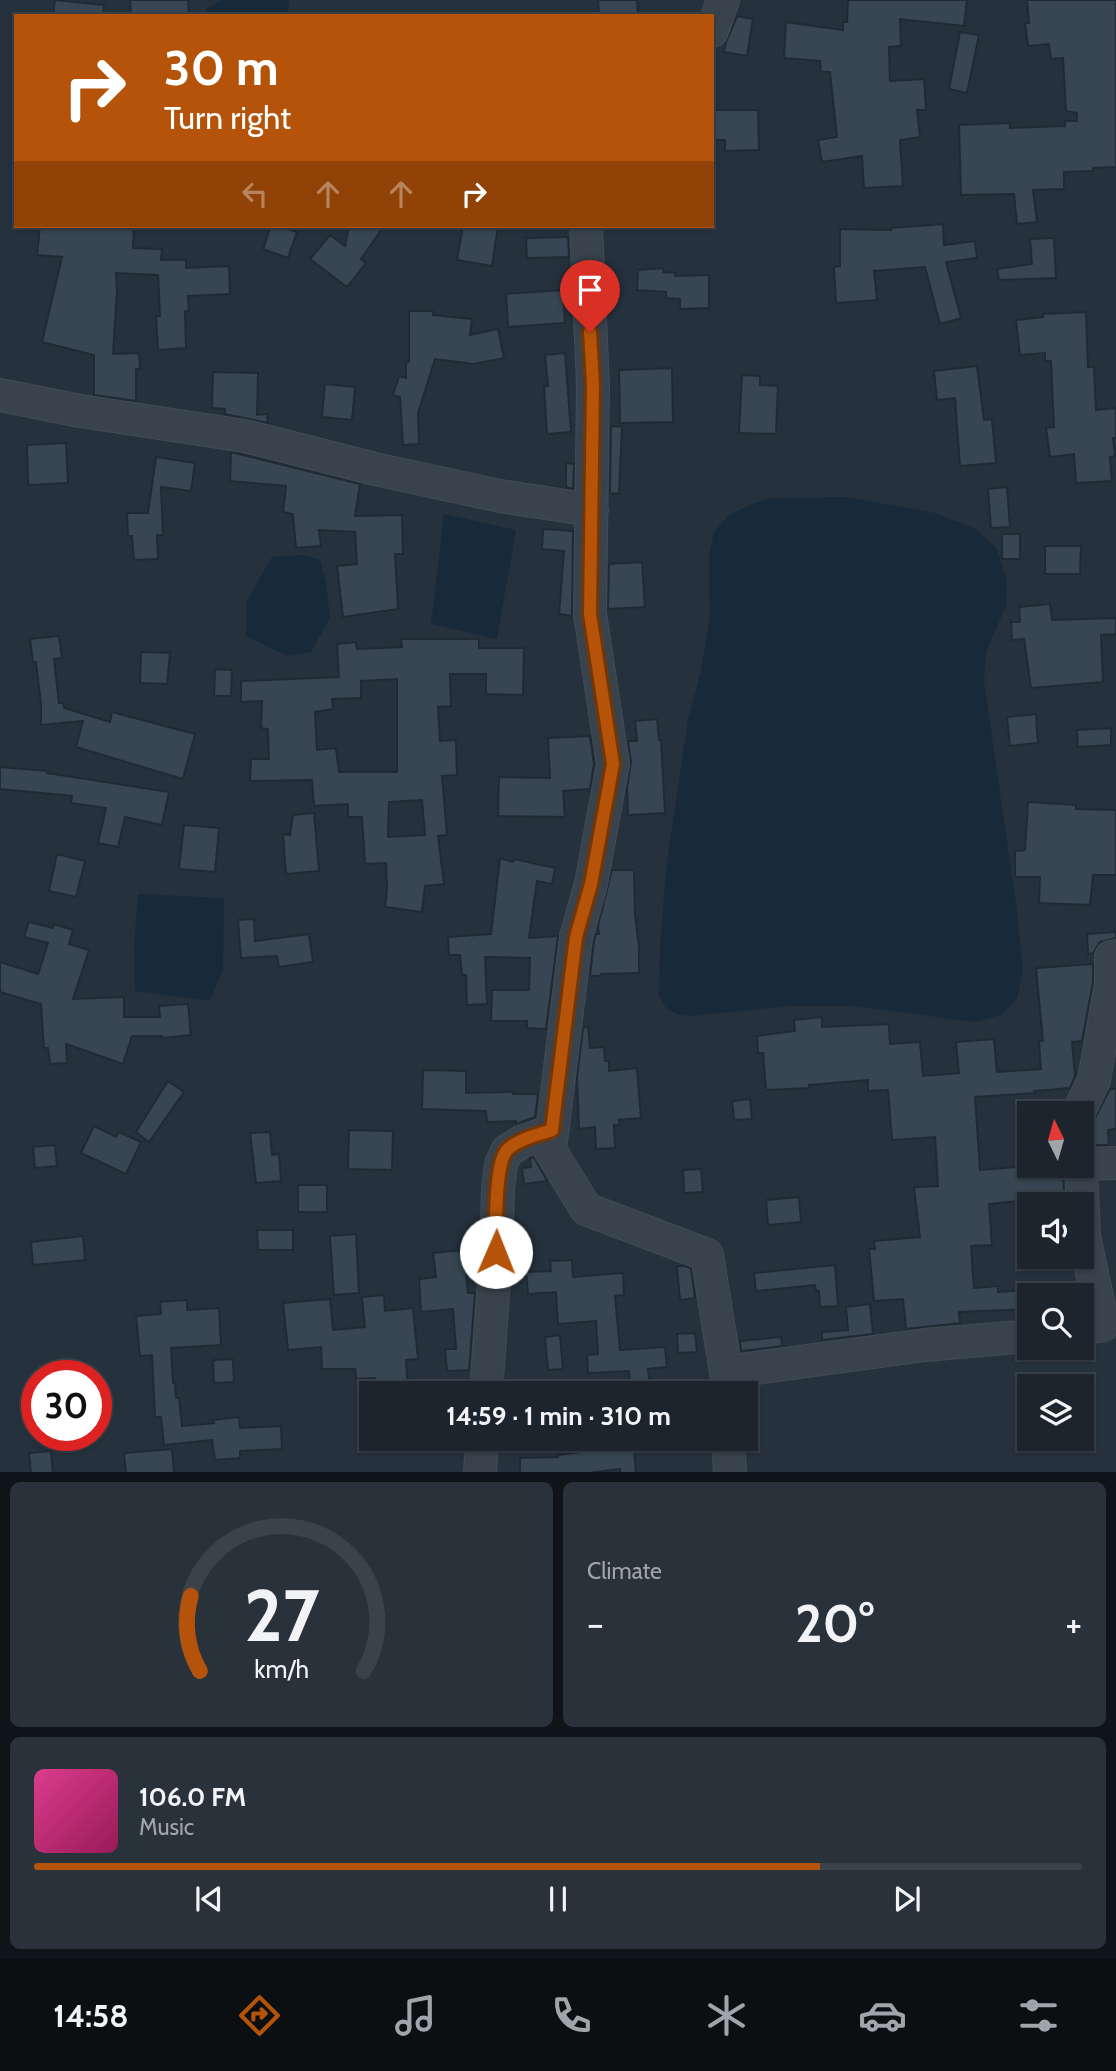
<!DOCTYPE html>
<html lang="en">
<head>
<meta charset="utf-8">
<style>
  :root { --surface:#1c252e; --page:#29313a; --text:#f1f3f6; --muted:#a0a5aa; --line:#3a424a; --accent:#b45309 }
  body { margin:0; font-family:Cabin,sans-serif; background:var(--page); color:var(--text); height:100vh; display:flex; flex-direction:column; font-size:26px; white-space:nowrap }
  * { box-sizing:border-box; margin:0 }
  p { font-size:23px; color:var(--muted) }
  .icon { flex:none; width:38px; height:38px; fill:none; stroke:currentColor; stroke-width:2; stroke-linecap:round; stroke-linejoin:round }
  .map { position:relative; height:1472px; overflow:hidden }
  .sheet { display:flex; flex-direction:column; gap:10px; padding:10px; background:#0f1419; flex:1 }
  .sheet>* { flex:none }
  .hud { position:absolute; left:14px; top:14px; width:700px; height:214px; border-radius:0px; box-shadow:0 2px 5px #0004,0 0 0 2px var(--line); background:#b45309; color:#fff; overflow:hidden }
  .needle { width:46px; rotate:355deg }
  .fabs { position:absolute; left:1017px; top:1101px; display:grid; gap:14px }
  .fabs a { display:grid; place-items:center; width:77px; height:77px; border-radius:0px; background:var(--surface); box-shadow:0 2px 5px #0004,0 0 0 2px var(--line); font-size:35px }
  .speed { position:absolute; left:21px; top:1360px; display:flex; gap:14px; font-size:35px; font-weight:700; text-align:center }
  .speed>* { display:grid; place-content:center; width:91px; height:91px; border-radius:50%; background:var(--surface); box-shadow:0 2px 5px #0004,0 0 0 2px var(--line); line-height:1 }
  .speed .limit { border:10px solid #d22; background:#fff; color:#111 }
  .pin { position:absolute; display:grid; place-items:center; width:60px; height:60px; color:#fff; margin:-72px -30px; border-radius:50% 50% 50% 0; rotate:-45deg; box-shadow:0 0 7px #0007 }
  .pin .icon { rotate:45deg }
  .me { position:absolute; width:77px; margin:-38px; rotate:1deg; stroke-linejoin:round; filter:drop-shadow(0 0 5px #0008) }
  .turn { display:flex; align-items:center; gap:24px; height:147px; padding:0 35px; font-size:32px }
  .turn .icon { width:91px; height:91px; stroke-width:2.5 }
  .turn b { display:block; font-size:49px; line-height:60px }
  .lanes { display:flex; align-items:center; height:66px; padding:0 35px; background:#0003; justify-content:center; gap:35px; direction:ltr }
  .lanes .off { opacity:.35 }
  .big { font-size:52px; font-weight:700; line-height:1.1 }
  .sheet .tile { flex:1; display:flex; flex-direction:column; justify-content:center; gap:10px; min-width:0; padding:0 24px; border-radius:10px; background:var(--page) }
  .sheet .dial { align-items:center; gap:0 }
  .dial svg { height:182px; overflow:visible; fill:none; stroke:var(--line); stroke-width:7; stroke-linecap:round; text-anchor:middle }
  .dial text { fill:var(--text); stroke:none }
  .song { display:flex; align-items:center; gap:21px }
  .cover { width:84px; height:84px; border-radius:10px; background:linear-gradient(135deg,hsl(330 70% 55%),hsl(330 70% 35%)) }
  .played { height:7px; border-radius:4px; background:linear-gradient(90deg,var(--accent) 75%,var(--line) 75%) }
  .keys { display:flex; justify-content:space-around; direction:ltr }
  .heat { display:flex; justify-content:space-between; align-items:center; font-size:38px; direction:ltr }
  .sheet .tiles { flex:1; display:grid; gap:10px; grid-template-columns:1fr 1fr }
  .tile:last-child { grid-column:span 2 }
  .trip { position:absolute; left:359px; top:1381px; width:399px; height:70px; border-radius:0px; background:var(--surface); box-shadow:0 2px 5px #0004,0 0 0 2px var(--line); font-weight:700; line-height:70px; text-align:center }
  .tab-bar { display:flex; height:112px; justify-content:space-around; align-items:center; background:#0b0f12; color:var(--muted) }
  .tab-bar .icon { width:49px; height:49px }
  .tab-bar .selected { color:var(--accent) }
  .tab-bar b { font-size:32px; color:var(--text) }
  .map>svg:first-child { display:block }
  .water { fill:#182a3a }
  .building { fill:#374652; stroke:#202a34; stroke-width:2; fill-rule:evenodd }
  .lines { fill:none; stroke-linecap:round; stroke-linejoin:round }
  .minor-casing { stroke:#424c56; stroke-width:34 }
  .minor { stroke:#39434d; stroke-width:32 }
  .route-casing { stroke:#753606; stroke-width:18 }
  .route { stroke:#b45309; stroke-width:12 }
</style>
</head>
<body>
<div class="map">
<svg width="1116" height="1473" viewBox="0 0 1116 1473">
  <rect width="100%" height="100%" fill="#25313d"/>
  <path class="water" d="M221,0H289L288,16H208L206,9Z
    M846,497L935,513L976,529L997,549L1007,581L1006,606L986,652L984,681L1017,911L1023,971L1017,999L1001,1015L975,1022L853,1006H787L693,1016L677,1014L666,1008L659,996L660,947L666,869L688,719L701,671L710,614L709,556L714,532L728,516L743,508L769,498Z
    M444,514L516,530L497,639L431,624Z
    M303,555L320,560L326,583L330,618L311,652L287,656L246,636L247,600L272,557Z
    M138,894L224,898L223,969L210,1001L135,991L134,945Z"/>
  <path class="building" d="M55,0L104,5L103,16H53Z
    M130,0H188L189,16H131Z
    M598,0H637L638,16H599Z
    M848,0H967L964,26L900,19L901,46L889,47L890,81L924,79L926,110H917L920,137L900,140L903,186L864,188L862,156L822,162L818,140L837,137L830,72H821L820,61L784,58L786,22L843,30V22H847Z
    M1027,0H1116V167L1093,168V171L1064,172V189L1033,190L1037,222L1017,224L1014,194L961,195L959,125L1010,123V128L1065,126V121H1077V113L1066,111L1063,58L1051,59L1049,44L1028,46L1025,23H1029Z
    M737,16L753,19L747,56L724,52L726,42Z
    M960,32L979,35L967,93L949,89Z
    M712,110H758L759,150L725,151V140H712Z
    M943,224L944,245L975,241L977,258L946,262L961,318L940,324L925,267L874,271L877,300L836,303L834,267L840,266V229L891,230V228Z
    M40,226H134L133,248L162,249L161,260H186V268L229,266L230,294L188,296L189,311H185L186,348L158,350L156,316H160L158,275L116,273L117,290L113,354L139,353L140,369H136V401L94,395V355L42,342L62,257L37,255Z
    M271,226H279L297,232L288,258L263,249Z
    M349,226H384L361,259L366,263L347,287L310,259L330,235L345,246Z
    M463,226H498L492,266L457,260Z
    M568,237L569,257L527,258L526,238Z
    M1054,238L1056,278L999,280L997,269L1032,264L1030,239Z
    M663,268V272L676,273L675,276L709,275V308L680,309V299L666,298V292L637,290L638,270Z
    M563,290L565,323L508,327L506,294Z
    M409,311H433V315L472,319L470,335L498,329L504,358L474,364L435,359L418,413L419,444L403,445L400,397L393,395L399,376L406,378V362H409Z
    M1086,312L1088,367H1094L1096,410L1116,408V438H1113L1115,456L1110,457L1112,481L1076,483L1074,454L1050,457L1046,428L1054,427L1051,361H1045V353L1020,355L1016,320L1043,317V314Z
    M565,353L571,432L547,434L544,386H548L545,355Z
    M977,366L984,420L992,419L996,463L960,466L955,398L937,400L934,371Z
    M672,368L673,422L620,423L619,370Z
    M213,372L258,373L257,415L267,414L268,423L225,414V409L212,408Z
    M742,375L760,376V385L778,386L776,434L739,433Z
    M325,384L355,387L352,420L322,417Z
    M611,426L622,427L619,494L610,493Z
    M66,443L68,483L28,485L27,445Z
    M231,452L360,484L355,516L402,515L403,554H395L398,609L343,617L337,566L357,564L355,532L319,530L321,546L296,548L293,514L283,512L286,486L230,481Z
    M156,457L195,463L191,491L161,487L163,535H157L158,559L134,560L132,536H128L127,513H148Z
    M566,463L574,464L573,489L566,487Z
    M1007,487L1010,527L991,528L988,489Z
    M543,529L573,531L572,616L559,614L564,551L542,549Z
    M1002,534H1020V559H1002Z
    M1045,546H1081L1080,574H1045Z
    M642,562L645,607L608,609L609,564Z
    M1050,604L1052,620L1116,618V634L1101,635L1103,682L1031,688L1024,639L1012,640L1011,622H1020L1019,607Z
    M59,636L62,658L54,659L59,703H63L64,708L110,722L112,712L195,734L183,779L76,747L83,721L41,725V704L36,662H33L30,639Z
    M401,639H479V648H524L523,695L486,694V674H450L451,706L438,707L440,741L456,740L457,775L442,776L447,835L438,836L444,884L425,886L422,912L385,907L387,889L386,863L365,864L362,817H348V804L314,806L312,780L250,781L251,759H269L268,729L261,728L262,701L241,702V681L339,677L337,644L356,642L357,649L402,647ZM397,679V772H339L336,748L317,750L315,712L333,709L332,699L361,698V681ZM422,800L425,835L388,837L389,802Z
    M141,652L170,653L167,684L140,683Z
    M215,669L232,670L231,696H214Z
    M1036,714L1038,743L1010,746L1007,717Z
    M657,719L659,740H661L665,813L628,815L627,788L631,762L628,741H637L635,721Z
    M1111,728V745L1078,747L1077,730Z
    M590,736L594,764L590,789L563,791L565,817L498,816L499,777L550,778L548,738Z
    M0,767L48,771L47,773L169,792L162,825L125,817L118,847L98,843L106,808L71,803L72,796L0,789Z
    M1028,802L1076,805V809L1116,810V875H1093L1090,905L1039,903L1040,877H1015V851L1025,850Z
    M314,813L319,871L286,874L283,834L290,835L293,815Z
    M184,825L219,828L215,872L179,869Z
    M57,854L85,861L76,897L49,891Z
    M500,858L513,862L514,859L555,868L552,884L537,881L529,938L558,936L546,1029L527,1028V1021H491L492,990H529L530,958L485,957L487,1004L467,1005L466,975H462L460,955H449L448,937L491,934Z
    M612,870H634L635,915L639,947V973L601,974V976H590L594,941L596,934H599L598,926Z
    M254,919L255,941L309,934L313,962L279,967L277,956L241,958L238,920Z
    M29,922L53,928L54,924L73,930L69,944L89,950L73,999L124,997V1017H160L159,1006L188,1004L191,1035L162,1038V1036H132L123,1064L66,1044L67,1063L50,1064L48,1048H44L41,1004L0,992V962L38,974L48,943L24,937Z
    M1116,932V938L1100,942L1093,953L1088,954L1087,934Z
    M1093,964V982L1082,1041L1072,1042L1075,1076L1070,1088L1034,1091L1035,1093L975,1097L980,1170L1025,1166H1063L1064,1193L1029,1196V1200L989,1204L992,1245L971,1246L974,1288L998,1286V1292L1029,1290V1309L959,1312L960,1323L906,1329L903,1299L874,1301L869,1249H875L874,1241L920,1237L914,1187L938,1186L935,1137L892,1140L888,1090L868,1091V1080L809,1085V1088L766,1090L763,1053H758L757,1036L795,1031L794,1020L822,1017V1027L889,1024L890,1044L920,1042L923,1076L959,1073L956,1042L994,1039L997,1072L1041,1069L1039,1041H1043L1036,968Z
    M588,1027L590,1048L604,1047L605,1061H609V1071L637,1068L641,1118L619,1120L620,1125H614L615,1148L596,1149L595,1127L579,1129L577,1077L583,1028Z
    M423,1070L466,1071V1093L513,1092V1094H538L535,1117L516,1124V1121L487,1122L486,1111L422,1109Z
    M168,1081L184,1092L149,1142L136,1132Z
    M1110,1089H1116V1129L1108,1130L1109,1145H1093L1091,1125Z
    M750,1099L752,1119L734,1120L732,1101Z
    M94,1126L116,1137L119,1132L141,1142L126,1174L81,1153Z
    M349,1130L393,1131L392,1170L348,1169Z
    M270,1132L272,1155L279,1154L281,1181L256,1183L250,1133Z
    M55,1145L57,1166L35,1168L33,1147Z
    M534,1157L547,1181L524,1184L522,1168L531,1167L530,1158Z
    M701,1169L703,1192L684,1193L683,1170Z
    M298,1185H327V1212H298Z
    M799,1197L801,1222L768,1225L766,1200Z
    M257,1230H293V1250H258Z
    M356,1234L359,1293L334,1295L330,1236Z
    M83,1236L85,1260L33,1265L31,1242Z
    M463,1250L468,1293H475L469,1370L447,1371L445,1349H456L453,1309L421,1312L419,1279L436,1277L433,1253Z
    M572,1260L573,1277L623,1273L624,1295L615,1296L620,1350L665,1347L667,1367L648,1369L651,1393H631L629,1371L588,1373L587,1355L598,1354L596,1321L558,1324L556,1292L528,1294L526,1272L551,1271L550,1261Z
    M835,1265L838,1306L820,1307L819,1291H816L815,1285L756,1291L754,1273Z
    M677,1266H684L691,1268L695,1298L680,1300Z
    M384,1295L385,1311L413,1308L418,1359L406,1360L408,1391L376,1393L375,1378L356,1379L355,1369H322L321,1347L288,1350L283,1303L330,1299L333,1330L365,1327L362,1297Z
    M187,1300V1310L219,1308L221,1345L171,1348L173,1383H175L176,1398H179L182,1426L214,1423L213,1420L239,1417L240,1428L281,1426L282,1449L240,1451V1458L215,1460L212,1440L164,1445L161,1417H155L152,1355L140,1356L136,1316L161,1314L160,1302Z
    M870,1304L873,1334L822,1340V1332L848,1330L846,1307Z
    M695,1333L697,1352L678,1353L677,1334Z
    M560,1335L563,1369L548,1370L545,1337Z
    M781,1337L782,1346L741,1351L740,1341Z
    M233,1359L234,1382L214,1383L213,1360Z
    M581,1438H633L636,1473H620V1469L589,1473H520V1458L558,1457V1455L582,1452Z
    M172,1449L174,1473H126L124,1453Z
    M51,1451L53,1473H31L29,1453Z"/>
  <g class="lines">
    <defs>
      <path id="minor" d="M712,31L723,0
        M586,226L593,385L590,614L613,764L591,884L576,937L550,1150L586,1209L707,1255L726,1372L727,1393
        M0,395L80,411L245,436L375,469L500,496L592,510
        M1078,1113L1094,1080L1111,984V957L1116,956
        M1082,1164L1116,1163
        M1081,1166L1084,1236L1103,1325L1082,1329
        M726,1372L925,1345L1029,1336
        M486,1393L496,1252L498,1189L501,1164L507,1151L523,1141L552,1131
        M728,1438L730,1473
        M480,1473L482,1438"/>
    </defs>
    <use href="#minor" class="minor-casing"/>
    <use href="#minor" class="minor"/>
  </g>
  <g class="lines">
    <defs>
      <path id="route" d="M496,1252C496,1231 494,1165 507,1150C518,1139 538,1135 552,1130L576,937L591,884L613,764L590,614L593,385L590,332"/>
    </defs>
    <use href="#route" class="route-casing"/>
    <use href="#route" class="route"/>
  </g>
</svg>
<div class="fabs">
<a><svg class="needle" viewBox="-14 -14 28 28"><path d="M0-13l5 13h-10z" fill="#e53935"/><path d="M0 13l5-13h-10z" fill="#a0a5aa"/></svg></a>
<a><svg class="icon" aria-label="sound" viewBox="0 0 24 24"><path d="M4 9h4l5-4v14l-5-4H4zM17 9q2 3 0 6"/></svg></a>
<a><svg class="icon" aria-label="search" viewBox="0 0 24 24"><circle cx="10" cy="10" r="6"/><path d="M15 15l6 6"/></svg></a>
<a><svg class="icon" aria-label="layers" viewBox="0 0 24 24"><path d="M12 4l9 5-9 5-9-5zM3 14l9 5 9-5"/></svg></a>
</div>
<div class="speed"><div class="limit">30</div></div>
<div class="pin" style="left:590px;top:332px;background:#d93025"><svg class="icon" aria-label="arrive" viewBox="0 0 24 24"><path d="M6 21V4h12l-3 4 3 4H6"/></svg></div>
<svg class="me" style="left:496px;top:1252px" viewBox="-20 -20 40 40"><circle r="19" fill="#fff"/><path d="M0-13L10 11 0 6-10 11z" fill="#b45309"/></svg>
<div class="trip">14:59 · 1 min · 310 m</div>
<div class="hud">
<div class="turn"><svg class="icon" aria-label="right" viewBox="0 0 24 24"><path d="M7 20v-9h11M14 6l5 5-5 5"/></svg><div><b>30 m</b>Turn right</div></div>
<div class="lanes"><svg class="icon off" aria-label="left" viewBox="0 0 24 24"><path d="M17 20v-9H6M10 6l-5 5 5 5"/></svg><svg class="icon off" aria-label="ahead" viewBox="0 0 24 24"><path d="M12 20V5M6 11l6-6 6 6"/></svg><svg class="icon off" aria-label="ahead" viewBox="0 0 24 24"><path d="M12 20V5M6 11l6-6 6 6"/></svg><svg class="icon" aria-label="right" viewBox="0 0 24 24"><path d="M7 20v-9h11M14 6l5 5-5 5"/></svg></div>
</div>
</div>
<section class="sheet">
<div class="tiles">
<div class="tile dial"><svg viewBox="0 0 100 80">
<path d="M14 69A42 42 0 1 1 86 69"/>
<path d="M14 69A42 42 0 0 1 10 36" stroke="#b45309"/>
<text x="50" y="56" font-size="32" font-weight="700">27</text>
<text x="50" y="72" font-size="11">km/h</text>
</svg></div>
<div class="tile"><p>Climate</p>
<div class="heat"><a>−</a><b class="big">20°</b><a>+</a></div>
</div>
<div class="tile">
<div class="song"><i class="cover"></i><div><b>106.0 FM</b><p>Music</p></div></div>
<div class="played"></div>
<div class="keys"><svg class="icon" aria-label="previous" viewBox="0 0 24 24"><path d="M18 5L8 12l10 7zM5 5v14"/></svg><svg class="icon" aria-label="pause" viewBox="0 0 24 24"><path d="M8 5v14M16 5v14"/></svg><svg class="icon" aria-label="next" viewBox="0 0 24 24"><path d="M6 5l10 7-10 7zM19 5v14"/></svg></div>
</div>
</div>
</section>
<nav class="tab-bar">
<b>14:58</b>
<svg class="icon selected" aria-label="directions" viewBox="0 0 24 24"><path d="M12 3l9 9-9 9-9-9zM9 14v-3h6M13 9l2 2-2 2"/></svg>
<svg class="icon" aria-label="music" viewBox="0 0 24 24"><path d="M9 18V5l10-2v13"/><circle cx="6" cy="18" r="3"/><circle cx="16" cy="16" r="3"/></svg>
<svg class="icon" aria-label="phone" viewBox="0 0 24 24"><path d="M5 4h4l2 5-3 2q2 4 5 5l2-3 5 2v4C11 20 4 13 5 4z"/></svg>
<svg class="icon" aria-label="climate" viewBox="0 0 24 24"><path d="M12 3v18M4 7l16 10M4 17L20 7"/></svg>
<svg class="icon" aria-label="car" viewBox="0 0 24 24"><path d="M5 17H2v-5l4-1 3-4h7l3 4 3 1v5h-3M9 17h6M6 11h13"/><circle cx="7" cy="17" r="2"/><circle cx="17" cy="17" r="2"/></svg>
<svg class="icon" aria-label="filters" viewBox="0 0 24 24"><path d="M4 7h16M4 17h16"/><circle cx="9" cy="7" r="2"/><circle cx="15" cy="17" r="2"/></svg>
</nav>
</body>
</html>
